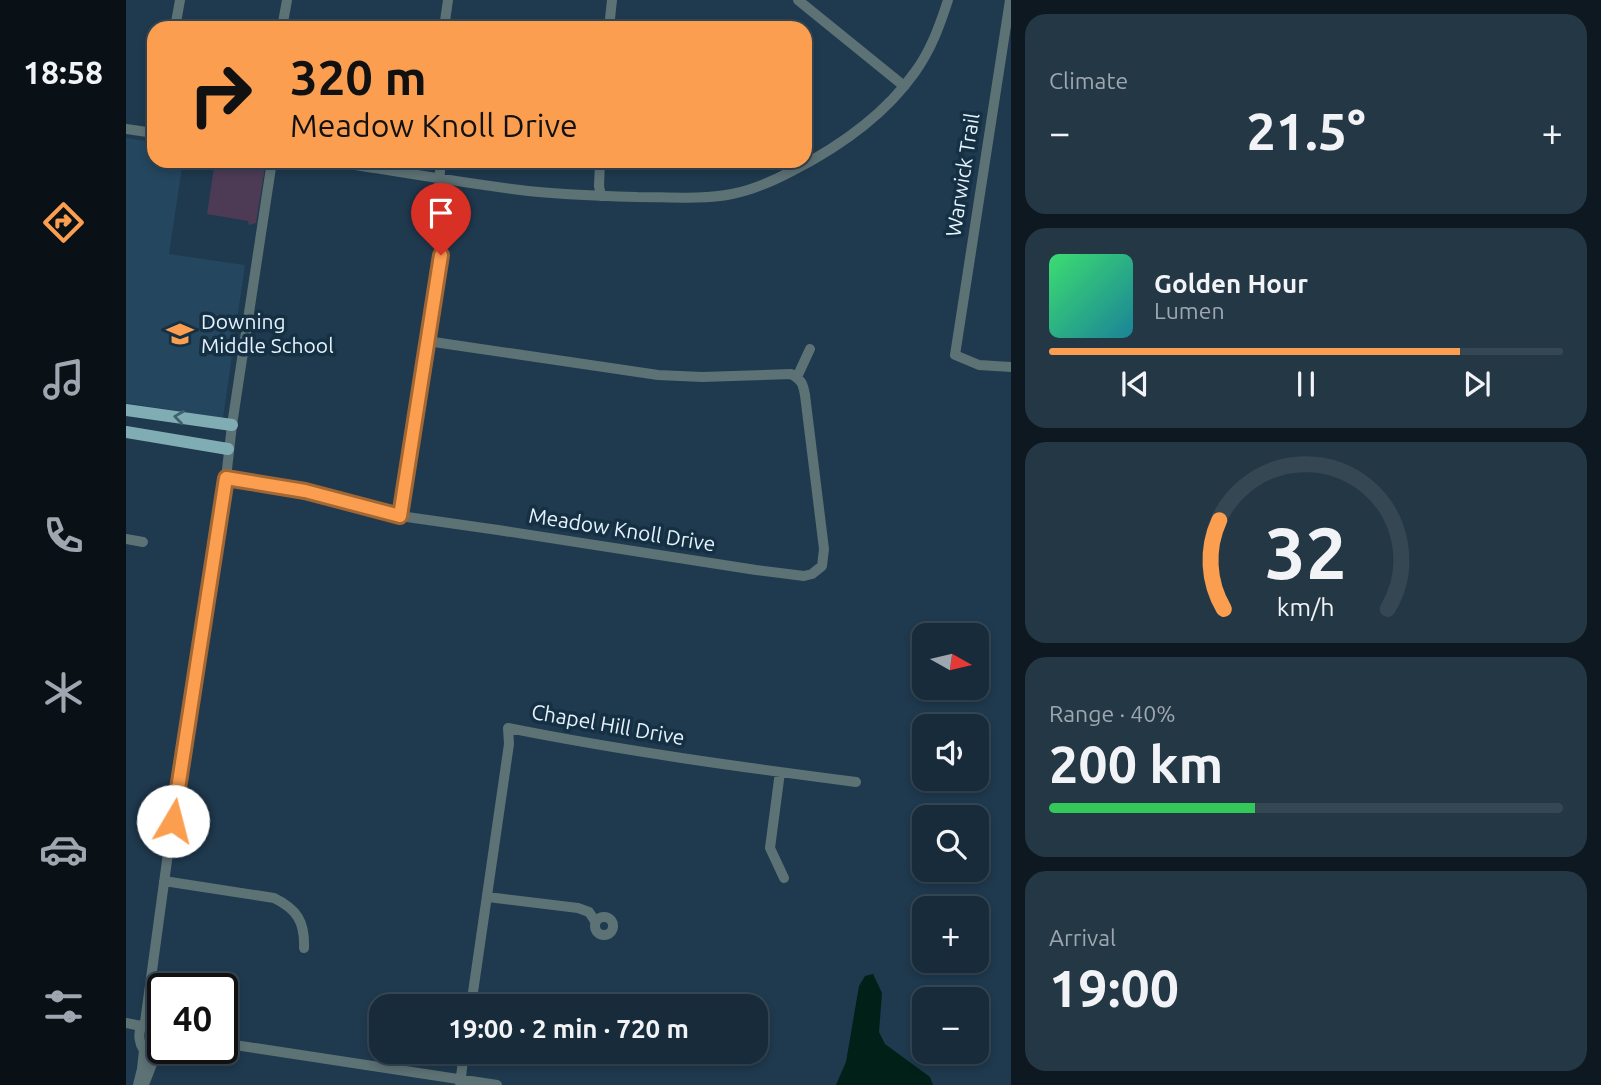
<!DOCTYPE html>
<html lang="en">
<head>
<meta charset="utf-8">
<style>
  :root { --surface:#172b3a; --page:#243745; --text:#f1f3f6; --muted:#9ea7af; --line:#364754; --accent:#fb9e50 }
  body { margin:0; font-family:Ubuntu,sans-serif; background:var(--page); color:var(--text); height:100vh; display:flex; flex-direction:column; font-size:26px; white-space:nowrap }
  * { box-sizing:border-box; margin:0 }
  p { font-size:23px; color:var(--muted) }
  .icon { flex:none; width:38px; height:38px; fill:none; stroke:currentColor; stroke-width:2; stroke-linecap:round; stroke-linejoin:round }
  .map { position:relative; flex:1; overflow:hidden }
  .panel { display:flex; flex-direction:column; gap:14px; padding:14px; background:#0d1820; width:590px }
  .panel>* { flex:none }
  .top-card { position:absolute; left:21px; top:21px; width:665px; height:147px; border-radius:21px; box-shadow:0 4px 10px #0003,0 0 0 2px var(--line); background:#fb9e50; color:#111; overflow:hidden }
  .needle { width:46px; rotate:98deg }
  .controls { position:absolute; left:786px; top:623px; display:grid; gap:14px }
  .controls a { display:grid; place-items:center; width:77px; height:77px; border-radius:14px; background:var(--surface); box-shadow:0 4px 10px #0003,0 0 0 2px var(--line); font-size:35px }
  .speed { position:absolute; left:21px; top:973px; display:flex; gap:14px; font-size:35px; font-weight:700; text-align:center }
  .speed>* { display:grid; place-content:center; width:91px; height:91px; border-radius:50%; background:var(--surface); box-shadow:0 4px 10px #0003,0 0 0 2px var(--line); line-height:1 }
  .speed .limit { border:4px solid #111; border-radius:10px; background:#fff; color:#111 }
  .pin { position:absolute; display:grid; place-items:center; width:60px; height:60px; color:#fff; margin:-72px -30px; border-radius:50% 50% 50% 0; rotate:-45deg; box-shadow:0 0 7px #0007 }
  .pin .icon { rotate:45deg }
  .me { position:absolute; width:77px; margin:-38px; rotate:8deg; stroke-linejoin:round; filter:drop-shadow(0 0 5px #0008) }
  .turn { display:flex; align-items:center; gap:24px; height:147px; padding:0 28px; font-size:32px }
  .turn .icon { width:91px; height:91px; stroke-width:2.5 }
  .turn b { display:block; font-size:49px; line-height:60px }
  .big { font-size:52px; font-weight:600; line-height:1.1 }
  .panel .tile { flex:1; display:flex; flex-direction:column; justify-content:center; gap:10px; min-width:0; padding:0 24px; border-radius:21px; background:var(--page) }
  .panel .dial { align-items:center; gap:0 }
  .dial svg { height:182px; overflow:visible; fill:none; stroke:var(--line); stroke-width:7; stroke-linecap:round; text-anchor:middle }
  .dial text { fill:var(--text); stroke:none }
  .song { display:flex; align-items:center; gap:21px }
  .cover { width:84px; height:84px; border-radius:10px; background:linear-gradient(135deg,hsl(140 70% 55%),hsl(190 70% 35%)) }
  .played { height:7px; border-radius:4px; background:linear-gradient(90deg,var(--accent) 80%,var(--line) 80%) }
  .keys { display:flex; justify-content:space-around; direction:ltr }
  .heat { display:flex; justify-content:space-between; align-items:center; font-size:38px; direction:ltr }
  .charge { height:10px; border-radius:5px; background:linear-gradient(90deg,#34c759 40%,var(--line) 0) }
  .trip { position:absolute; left:243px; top:994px; width:399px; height:70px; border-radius:21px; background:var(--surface); box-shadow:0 4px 10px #0003,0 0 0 2px var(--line); font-weight:600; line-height:70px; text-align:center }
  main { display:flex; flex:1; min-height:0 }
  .menu { display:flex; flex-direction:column; width:126px; justify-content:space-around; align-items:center; background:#091117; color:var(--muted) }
  .menu .icon { width:49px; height:49px }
  .menu .on { color:var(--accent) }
  .menu b { font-size:32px; color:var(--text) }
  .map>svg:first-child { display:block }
  .built { fill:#24465e }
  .green { fill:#4d3b56 }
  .water { fill:#002018 }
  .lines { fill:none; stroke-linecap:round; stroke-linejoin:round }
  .minor { stroke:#5d7275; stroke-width:10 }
  .major { stroke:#80acb3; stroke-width:12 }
  .oneway { stroke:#406170 }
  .route-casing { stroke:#a36734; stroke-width:18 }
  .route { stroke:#fb9e50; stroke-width:12 }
  .labels { text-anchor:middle; stroke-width:7; stroke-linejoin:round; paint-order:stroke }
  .street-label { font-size:21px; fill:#e6f2fd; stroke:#152f43 }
  .poi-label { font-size:21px; fill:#e6f2fd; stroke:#152f43; text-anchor:start }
</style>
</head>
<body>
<main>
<nav class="menu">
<b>18:58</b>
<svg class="icon on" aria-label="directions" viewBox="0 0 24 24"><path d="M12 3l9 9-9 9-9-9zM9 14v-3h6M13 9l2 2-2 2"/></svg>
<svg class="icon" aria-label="music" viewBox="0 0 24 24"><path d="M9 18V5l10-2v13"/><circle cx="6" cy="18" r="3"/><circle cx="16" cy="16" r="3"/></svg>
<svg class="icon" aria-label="phone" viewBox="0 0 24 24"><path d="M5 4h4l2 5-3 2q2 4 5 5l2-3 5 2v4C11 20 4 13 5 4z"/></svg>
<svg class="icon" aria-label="climate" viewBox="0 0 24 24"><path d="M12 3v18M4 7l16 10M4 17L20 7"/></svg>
<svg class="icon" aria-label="car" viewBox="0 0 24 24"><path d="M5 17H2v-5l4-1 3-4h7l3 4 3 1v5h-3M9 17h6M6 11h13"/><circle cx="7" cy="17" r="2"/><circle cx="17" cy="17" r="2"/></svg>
<svg class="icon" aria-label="filters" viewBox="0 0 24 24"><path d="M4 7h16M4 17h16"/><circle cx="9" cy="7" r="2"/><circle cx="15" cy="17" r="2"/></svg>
</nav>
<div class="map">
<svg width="886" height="1085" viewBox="0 0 886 1085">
  <rect width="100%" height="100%" fill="#1f394e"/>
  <path class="built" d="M0,138L28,142V161H57L43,254L119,265L97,418L0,403Z"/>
  <path class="green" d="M89,161H140L130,223L123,225L122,221L81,214Z"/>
  <path class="water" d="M747,974L756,993L753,1032L759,1044L804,1077L807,1085H710L720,1062L733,986L739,976Z"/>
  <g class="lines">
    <path class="minor" d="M672,0L778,86
      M884,0L829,355L853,365L886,367
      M49,28L54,0
      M156,28L161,0
      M318,28L322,0
      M483,28L486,0
      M0,129L28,133
      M205,161C268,171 331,182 394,190C433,195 472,196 511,197C542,197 576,200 606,194C628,190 647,181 666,171C713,147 758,116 789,72C805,50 814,25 822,0
      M474,161L473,186L475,196
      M671,377L684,349
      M100,478L179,491L274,516L372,530L630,570L678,576L686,574L696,566L698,549L679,395C677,384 676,380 665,374L576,377L532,375L301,341
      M274,516L315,255V238L310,213L315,161
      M0,539L17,542
      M654,772L644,848L658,878
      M38,881L148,898C171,909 179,922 178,948
      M362,897L452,908L463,912L469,921
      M469 926a9 9 0 1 1 18 0a9 9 0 1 1-18 0Z
      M345,1006L383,744L382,728C497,751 614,767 730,782
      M37,1020C0,1009 10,1075 43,1048
      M19,1022L43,846L100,478L106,425L146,161
      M0,1023L15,1026
      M96,1043L371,1085
      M19,1082L26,1064L34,1054
      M12,1085L16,1069L18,1050
      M334,1085L338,1052"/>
    <path class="major" d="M0,410L106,425
      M0,432L102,449"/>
  </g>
  <defs><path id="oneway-chevron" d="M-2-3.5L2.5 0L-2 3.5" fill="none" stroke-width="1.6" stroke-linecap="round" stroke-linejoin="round" transform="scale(1.75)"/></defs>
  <use class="oneway" href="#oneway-chevron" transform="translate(53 417) rotate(-172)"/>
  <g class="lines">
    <defs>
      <path id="route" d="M47,821L100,478L179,491L274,516L315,255"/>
    </defs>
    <use href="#route" class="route-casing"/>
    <use href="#route" class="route"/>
  </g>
  <defs>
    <symbol id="school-bare" viewBox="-9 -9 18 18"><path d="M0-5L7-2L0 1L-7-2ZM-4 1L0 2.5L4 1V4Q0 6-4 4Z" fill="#fb9e50" stroke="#152f43" stroke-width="2.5" paint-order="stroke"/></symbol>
  </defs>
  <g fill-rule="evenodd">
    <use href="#school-bare" x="35" y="315" width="38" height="38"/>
  </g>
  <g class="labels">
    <g class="street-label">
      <text transform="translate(837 175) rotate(-81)" y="7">Warwick Trail</text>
      <text transform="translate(496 530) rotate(9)" y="7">Meadow Knoll Drive</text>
      <text transform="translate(482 725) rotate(10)" y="7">Chapel Hill Drive</text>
    </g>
    <g class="poi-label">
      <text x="75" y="329">Downing<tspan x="75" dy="24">Middle School</tspan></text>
    </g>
  </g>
</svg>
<div class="controls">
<a><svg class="needle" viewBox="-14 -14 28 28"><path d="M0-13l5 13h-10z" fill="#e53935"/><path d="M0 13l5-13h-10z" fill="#9ea7af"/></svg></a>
<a><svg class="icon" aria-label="sound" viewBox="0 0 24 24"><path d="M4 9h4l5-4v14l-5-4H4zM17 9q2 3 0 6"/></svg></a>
<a><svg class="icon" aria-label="search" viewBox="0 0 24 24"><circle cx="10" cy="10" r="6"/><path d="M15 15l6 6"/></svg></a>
<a>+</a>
<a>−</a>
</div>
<div class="speed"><div class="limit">40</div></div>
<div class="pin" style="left:315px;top:255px;background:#d93025"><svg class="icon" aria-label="arrive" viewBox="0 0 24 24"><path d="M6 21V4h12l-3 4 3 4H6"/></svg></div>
<svg class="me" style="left:47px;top:821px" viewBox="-20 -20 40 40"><circle r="19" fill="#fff"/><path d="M0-13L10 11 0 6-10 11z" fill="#fb9e50"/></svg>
<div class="trip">19:00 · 2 min · 720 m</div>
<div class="top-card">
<div class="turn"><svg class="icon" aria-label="right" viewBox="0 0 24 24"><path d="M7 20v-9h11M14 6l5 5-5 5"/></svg><div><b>320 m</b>Meadow Knoll Drive</div></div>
</div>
</div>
<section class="panel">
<div class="tile"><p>Climate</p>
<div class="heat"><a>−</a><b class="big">21.5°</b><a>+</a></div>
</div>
<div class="tile">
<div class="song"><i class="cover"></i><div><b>Golden Hour</b><p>Lumen</p></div></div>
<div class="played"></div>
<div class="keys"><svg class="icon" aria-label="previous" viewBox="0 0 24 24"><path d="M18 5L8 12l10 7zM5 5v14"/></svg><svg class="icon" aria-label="pause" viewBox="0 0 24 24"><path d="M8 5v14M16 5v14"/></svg><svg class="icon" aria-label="next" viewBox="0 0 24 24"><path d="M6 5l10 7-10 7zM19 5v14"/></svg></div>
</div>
<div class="tile dial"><svg viewBox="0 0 100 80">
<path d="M14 69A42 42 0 1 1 86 69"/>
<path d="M14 69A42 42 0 0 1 12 30" stroke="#fb9e50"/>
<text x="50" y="56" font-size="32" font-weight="700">32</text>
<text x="50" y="72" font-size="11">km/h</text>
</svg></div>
<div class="tile"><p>Range · 40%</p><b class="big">200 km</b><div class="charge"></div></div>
<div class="tile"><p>Arrival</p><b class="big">19:00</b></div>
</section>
</main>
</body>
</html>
